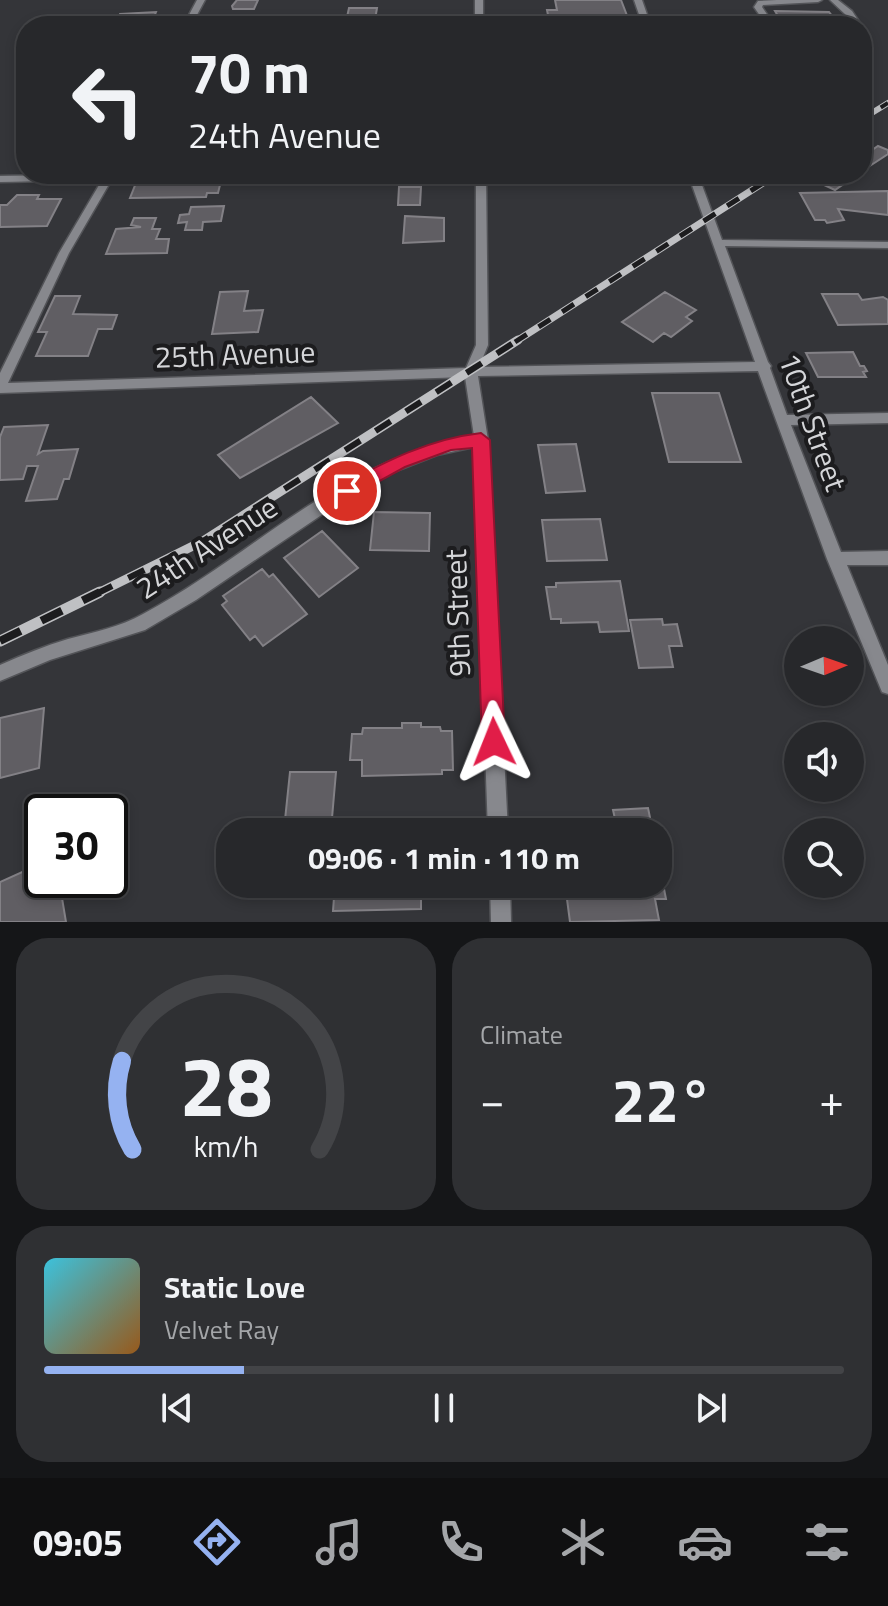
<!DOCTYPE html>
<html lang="en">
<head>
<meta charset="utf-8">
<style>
  :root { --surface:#27282b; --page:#2f3033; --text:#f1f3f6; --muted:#a4a6a9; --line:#434447; --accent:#95b2f1 }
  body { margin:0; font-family:"Titillium Web",sans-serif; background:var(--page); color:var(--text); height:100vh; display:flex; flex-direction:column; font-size:30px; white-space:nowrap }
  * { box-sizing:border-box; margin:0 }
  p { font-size:26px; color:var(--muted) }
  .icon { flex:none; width:44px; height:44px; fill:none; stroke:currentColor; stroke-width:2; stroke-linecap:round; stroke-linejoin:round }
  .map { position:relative; height:922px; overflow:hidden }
  .sheet { display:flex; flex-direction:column; gap:16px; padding:16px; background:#151618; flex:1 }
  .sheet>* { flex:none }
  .hud { position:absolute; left:16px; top:16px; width:856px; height:168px; border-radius:32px; box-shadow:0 4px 12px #0003,0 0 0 2px var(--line); background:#27282b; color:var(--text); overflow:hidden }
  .needle { width:52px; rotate:88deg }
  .controls { position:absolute; left:784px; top:626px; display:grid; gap:16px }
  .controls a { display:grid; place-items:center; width:80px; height:80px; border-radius:50%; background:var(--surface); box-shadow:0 4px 12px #0003,0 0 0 2px var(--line); font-size:40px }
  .speed { position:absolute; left:24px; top:794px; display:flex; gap:16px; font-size:40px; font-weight:700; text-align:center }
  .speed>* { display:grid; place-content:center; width:104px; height:104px; border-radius:50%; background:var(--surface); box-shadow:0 4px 12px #0003,0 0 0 2px var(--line); line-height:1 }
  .speed .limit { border:4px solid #111; border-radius:12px; background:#fff; color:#111 }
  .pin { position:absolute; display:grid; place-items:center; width:68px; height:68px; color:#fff; margin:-34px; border:4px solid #fff; border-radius:50%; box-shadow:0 2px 8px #0007 }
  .me { position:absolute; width:88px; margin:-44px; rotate:358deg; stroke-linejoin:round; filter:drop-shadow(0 0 6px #0008) }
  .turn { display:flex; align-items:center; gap:28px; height:168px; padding:0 40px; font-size:36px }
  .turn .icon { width:104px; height:104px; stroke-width:2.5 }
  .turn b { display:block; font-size:56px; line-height:68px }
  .big { font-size:60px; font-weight:700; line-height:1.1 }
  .sheet .tile { flex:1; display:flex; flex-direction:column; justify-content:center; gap:12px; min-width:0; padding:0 28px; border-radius:32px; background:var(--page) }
  .sheet .dial { align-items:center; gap:0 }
  .dial svg { height:208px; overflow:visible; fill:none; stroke:var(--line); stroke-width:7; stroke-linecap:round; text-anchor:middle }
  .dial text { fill:var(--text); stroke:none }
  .song { display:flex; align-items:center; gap:24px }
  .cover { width:96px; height:96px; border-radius:12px; background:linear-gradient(135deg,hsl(190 70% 55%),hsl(30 70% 35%)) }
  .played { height:8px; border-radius:4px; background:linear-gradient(90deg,var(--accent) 25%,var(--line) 25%) }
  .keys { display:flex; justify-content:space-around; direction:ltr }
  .heat { display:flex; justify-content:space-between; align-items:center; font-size:44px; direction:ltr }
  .sheet .tiles { flex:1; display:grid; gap:16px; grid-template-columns:1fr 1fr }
  .tile:last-child { grid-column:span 2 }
  .trip { position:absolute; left:216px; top:818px; width:456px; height:80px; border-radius:32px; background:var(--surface); box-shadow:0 4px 12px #0003,0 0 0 2px var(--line); font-weight:700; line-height:80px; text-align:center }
  .tabs { display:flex; height:128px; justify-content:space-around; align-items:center; background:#101011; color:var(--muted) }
  .tabs .icon { width:56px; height:56px }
  .tabs .selected { color:var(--accent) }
  .tabs b { font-size:36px; color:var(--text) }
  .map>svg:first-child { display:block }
  .building { fill:#605e63; stroke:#838186; stroke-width:2 }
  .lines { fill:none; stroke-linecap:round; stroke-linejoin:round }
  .minor-casing { stroke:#535458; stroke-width:3 }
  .minor { fill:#87888d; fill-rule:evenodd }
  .rail-far3-casing { stroke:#bfc0c3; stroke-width:6 }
  .rail-far2-casing { stroke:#bfc0c3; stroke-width:7 }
  .rail-far1-casing { stroke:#bfc0c3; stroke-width:9 }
  .rail-casing { stroke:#bfc0c3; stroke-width:11 }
  .rail-far3 { stroke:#1c1c1e; stroke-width:4; stroke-dasharray:11; stroke-linecap:butt }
  .rail-far2 { stroke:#1c1c1e; stroke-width:5; stroke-dasharray:14; stroke-linecap:butt }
  .rail-far1 { stroke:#1c1c1e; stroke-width:6; stroke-dasharray:18; stroke-linecap:butt }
  .rail { stroke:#1c1c1e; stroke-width:8; stroke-dasharray:23; stroke-linecap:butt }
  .route { fill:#e11d48; stroke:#92132f; stroke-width:2 }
  .labels { text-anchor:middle; stroke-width:8; stroke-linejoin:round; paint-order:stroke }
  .street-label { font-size:30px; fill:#d5d6d9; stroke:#1c1c1e }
</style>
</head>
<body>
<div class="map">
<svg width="888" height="922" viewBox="0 0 888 922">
  <rect width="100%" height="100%" fill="#343539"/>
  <path class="building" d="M258,0L254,9H233L232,6L237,0Z
    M555,0H621L631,26H561L559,15H548L547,10H557Z
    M349,8H377L374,26H345Z
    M775,11L829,12L840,26H784Z
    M156,12L153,20L146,24L116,21L120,14Z
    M281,16H308L306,26H269L270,23H279Z
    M229,17L250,18L246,26H222Z
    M878,146L888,150V154L862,171V157Z
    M174,174H247L246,180L221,181L218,193H207L206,197L130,198L138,178L173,177Z
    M836,174H858L835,190L822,184Z
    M399,187H421L420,205H398Z
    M888,191V215L838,209L844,220L827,223L825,220H815L800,193Z
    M17,195H39L37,199H61L47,226L0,227V205H7Z
    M224,206L221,221L203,222L202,230H185L187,222L178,223L180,215L189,214L191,207Z
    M405,216L444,218V241L403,243Z
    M134,218H156L152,229H160L156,239H169L167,253L106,254L116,229L141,227L131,225Z
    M248,291L244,311L263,310L258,332L212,334L220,292Z
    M665,292L696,310L686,317L692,321L671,337L664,333L653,342L622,322Z
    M822,294H858L862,300L883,297L888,300V324L838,325Z
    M55,296H80L73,314L117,315L112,329H98L88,356H36L47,332H38Z
    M853,352L860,366H864L867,371L863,372L866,377H818L806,353Z
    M652,393H719L741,462H669Z
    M311,397L338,423L240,478L218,455Z
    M48,425L38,454L43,451L78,449L69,479H64L57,499L26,501L38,466H27L23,479L0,480V437L4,427Z
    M576,444L585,491L546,493L538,445Z
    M374,512L430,513L429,551L370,550Z
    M600,519L607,560L547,561L542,520Z
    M322,531L358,568L319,597L284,558Z
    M262,569L269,577L273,574L307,614L263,646L255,636L250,640L222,605L227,601L223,596Z
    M620,581L629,631L600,632L598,622L561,623V619H551L546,587H556V583Z
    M662,619L663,625L677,624L682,646H669L673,667L639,668L630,620Z
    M44,708L39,768L0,778V718Z
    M402,723H421V727H440L441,731H452L453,770H442V774L362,776V760H350L352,734H362L363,728H402Z
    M290,772H336L332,818L285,820Z
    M648,808L653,832H558L617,828L613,810Z
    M658,858L666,899H655L659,920L570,922L565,884H658Z
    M42,863V880H59L66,922H0V882Z
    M335,884H435L436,898H421V909L333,911Z"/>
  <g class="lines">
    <defs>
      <path id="minor" d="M197,0H205L191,26H183Z
        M475,0H483V26H475Z
        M634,0H642L651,26H643Z
        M777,0H822L818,2L763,5L762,7L775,26H767L754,7L758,1Z
        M830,0H838L852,11L862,26H854L846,15Z
        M115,174L69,253L8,383L466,368L476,345V174H486L488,345L479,367L755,362L688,174H698L722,240L888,242V248L725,246L768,362L771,366L770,368L787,415L888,413V423L791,425L841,552L888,551V565H847L888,665V694L882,692L827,559L758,371L478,376L488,440L508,832H488L474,447L437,455L396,471L354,493L196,600L145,630L50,660L0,681V665C22,655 45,646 68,639C94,632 120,627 143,614C228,569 299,501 386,463C415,450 444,443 474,436L465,377L0,393V373L59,253L102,180L0,182V176Z
        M490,884H510L511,922H491Z"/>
    </defs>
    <use href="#minor" class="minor-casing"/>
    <use href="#minor" class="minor"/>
    <defs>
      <path id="rail-far3" d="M862,119L888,103"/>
      <path id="rail-far2" d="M515,342L777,174"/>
      <path id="rail-far1" d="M96,594L203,541L518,340"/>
      <path id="rail" d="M0,641L100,592"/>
    </defs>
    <use href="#rail-far3" class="rail-far3-casing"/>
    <use href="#rail-far2" class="rail-far2-casing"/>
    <use href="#rail-far1" class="rail-far1-casing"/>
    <use href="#rail" class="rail-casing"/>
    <use href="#rail-far3" class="rail-far3"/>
    <use href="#rail-far2" class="rail-far2"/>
    <use href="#rail-far1" class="rail-far1"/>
    <use href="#rail" class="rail"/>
  </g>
  <path class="route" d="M481,433L490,440L505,742L502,750L494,753L485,750L482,742L472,448L451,450L405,467L347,499L340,496L337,491L340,486C386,461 429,439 481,433Z"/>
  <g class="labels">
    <g class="street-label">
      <text transform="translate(235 355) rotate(-2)" y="10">25th Avenue</text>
      <text transform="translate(812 422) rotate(70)" y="10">10th Street</text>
      <text transform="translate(207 548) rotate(-33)" y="10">24th Avenue</text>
      <text transform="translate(458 613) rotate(-92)" y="10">9th Street</text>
    </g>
  </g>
</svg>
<div class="controls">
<a><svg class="needle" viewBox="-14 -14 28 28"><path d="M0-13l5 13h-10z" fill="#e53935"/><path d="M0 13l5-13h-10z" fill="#a4a6a9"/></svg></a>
<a><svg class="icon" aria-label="sound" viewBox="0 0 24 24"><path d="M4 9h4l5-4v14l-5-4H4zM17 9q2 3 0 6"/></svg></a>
<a><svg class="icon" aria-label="search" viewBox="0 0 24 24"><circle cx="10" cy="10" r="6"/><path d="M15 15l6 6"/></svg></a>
</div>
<div class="speed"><div class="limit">30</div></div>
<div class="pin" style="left:347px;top:491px;background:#d93025"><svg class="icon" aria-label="arrive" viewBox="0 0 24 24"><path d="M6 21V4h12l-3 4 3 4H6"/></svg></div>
<svg class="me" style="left:494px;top:742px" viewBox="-20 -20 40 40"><path d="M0-17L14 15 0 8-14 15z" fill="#e11d48" stroke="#fff" stroke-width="4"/></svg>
<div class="trip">09:06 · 1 min · 110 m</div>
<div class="hud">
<div class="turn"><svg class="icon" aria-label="left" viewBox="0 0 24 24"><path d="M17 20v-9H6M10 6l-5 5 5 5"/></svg><div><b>70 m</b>24th Avenue</div></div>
</div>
</div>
<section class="sheet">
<div class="tiles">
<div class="tile dial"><svg viewBox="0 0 100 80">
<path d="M14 69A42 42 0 1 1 86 69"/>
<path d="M14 69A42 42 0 0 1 10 35" stroke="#95b2f1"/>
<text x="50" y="56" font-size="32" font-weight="700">28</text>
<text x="50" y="72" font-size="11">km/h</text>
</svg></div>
<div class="tile"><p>Climate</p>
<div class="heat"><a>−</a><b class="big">22°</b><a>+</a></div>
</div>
<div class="tile">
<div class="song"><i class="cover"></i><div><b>Static Love</b><p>Velvet Ray</p></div></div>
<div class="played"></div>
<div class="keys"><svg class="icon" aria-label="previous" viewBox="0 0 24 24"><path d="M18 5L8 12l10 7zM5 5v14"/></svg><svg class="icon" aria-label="pause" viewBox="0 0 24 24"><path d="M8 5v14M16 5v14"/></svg><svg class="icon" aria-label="next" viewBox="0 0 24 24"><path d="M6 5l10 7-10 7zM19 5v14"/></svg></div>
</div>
</div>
</section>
<nav class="tabs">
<b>09:05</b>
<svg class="icon selected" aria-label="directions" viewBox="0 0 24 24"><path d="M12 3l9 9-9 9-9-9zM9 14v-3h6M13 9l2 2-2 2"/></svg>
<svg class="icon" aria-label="music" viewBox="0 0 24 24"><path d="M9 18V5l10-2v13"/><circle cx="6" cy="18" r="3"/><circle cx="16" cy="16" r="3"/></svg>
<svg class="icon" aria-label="phone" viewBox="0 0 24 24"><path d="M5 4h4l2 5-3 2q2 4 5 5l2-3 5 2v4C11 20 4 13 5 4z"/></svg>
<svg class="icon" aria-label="climate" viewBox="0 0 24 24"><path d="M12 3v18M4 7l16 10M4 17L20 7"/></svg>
<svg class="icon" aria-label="car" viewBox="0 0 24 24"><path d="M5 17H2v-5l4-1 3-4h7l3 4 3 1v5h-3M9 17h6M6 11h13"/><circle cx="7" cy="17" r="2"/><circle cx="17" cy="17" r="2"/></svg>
<svg class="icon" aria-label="filters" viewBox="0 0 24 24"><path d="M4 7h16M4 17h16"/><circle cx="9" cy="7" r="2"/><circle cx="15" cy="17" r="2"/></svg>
</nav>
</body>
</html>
